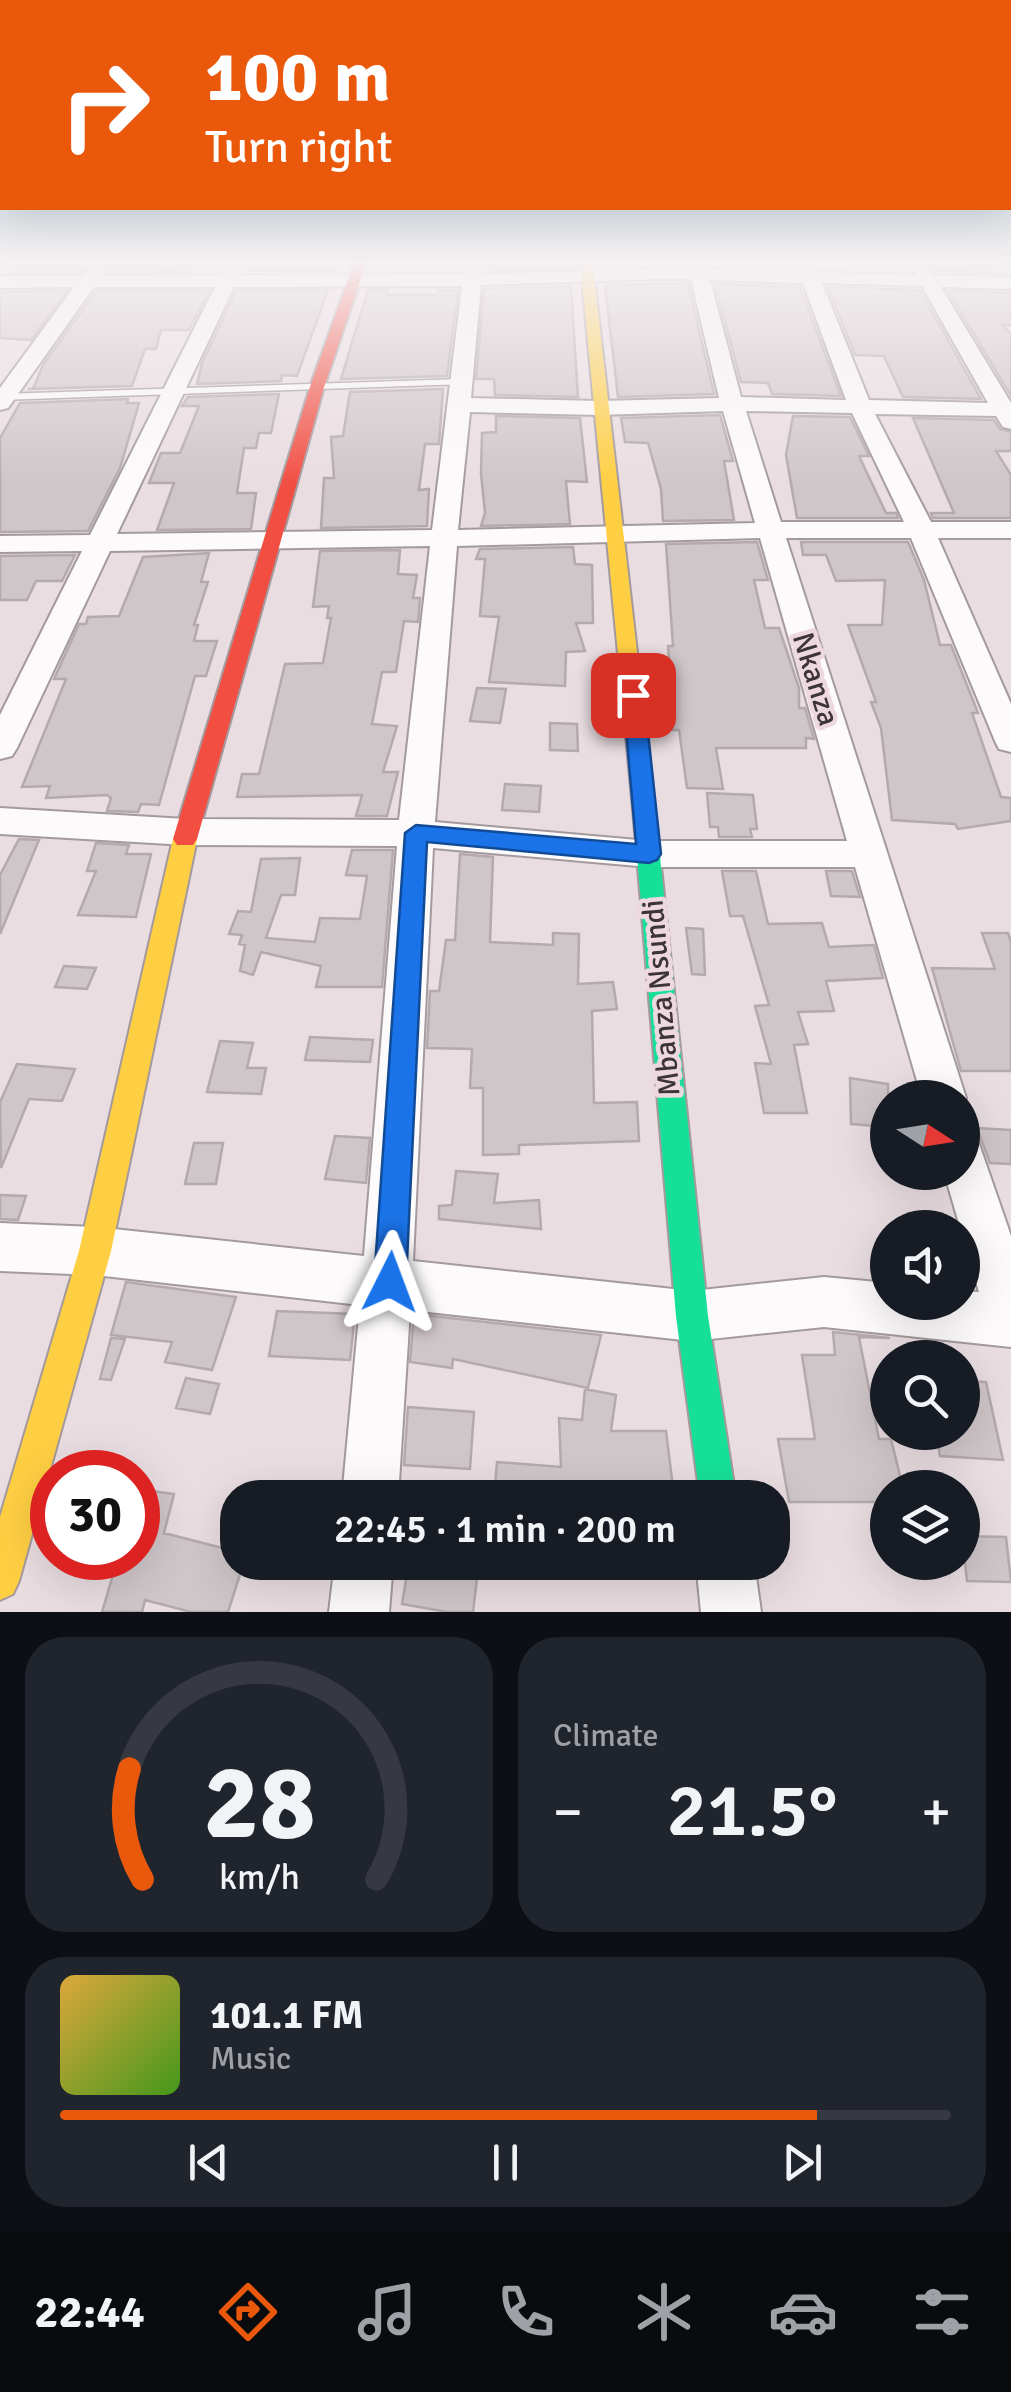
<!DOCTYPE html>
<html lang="en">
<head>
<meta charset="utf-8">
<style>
  :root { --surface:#171b24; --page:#20242c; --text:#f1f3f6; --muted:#9ea1a6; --line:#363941; --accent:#ea580c }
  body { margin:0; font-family:Signika,sans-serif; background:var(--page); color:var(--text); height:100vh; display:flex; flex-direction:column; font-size:38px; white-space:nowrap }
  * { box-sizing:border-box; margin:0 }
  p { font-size:32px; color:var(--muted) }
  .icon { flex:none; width:55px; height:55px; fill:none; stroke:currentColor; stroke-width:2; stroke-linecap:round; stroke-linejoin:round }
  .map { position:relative; height:1612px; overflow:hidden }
  .drawer { display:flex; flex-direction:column; gap:25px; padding:25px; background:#0d0f14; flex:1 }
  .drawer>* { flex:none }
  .banner { position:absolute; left:0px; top:0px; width:1012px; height:210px; box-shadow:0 10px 40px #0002; background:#ea580c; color:#fff; overflow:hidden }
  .needle { width:65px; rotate:102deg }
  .tools { position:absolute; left:870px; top:1080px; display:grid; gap:20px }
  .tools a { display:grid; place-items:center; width:110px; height:110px; border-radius:50%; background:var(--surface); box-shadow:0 10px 40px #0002; font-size:50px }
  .speed { position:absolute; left:30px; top:1450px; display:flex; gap:20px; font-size:50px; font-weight:700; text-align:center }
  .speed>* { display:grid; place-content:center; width:130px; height:130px; border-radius:50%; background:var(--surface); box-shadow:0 10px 40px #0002; line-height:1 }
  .speed .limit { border:15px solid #d22; background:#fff; color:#111 }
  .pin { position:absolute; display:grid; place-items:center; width:85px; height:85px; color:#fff; margin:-42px; border-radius:20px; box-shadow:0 5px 15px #0006 }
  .me { position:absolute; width:110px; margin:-55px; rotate:3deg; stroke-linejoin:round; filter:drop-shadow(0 0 8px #0008) }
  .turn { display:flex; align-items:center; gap:35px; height:210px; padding:0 40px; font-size:45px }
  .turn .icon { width:130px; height:130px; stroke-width:2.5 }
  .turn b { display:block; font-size:70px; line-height:85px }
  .big { font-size:75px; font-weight:600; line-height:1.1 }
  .drawer .widget { flex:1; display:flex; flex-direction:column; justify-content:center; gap:15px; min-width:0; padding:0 35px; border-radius:40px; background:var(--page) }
  .drawer .dial { align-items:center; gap:0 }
  .dial svg { height:260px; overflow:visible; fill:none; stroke:var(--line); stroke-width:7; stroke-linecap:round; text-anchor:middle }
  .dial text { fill:var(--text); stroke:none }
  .song { display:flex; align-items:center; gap:30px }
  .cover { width:120px; height:120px; border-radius:15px; background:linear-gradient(135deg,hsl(40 70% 55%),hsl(100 70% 35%)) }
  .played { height:10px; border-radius:5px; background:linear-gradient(90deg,var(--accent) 85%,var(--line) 85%) }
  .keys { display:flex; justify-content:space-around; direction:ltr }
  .heat { display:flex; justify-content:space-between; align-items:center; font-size:55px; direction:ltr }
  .drawer .tiles { flex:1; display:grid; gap:25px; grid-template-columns:1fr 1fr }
  .widget:last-child { grid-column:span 2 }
  .trip { position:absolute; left:220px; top:1480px; width:570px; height:100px; border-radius:40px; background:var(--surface); box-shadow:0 10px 40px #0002; font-weight:600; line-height:100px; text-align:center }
  .dock { display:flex; height:160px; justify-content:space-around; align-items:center; background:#090b0e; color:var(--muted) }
  .dock .icon { width:70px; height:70px }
  .dock .selected { color:var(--accent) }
  .dock b { font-size:45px; color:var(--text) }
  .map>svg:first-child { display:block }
  .building { fill:#cfc6c9; stroke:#b4aaad; stroke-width:2.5 }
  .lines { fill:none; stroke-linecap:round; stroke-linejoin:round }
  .lane-casing { stroke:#a49a9e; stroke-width:3 }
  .street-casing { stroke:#a49a9e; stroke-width:4 }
  .fast-casing { stroke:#a49a9e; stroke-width:4 }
  .slow-casing { stroke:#a49a9e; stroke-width:4 }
  .jam-casing { stroke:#a49a9e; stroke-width:4 }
  .lane { fill:#fcfafa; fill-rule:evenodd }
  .street { fill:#fcfafa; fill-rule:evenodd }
  .fast { fill:#16e098; fill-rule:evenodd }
  .slow { fill:#ffcf43; fill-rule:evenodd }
  .jam { fill:#f24e42; fill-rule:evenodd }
  .route { fill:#1a73e8; stroke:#114b97; stroke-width:2.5 }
  .labels { text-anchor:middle; stroke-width:9; stroke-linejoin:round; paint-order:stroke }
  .street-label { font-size:30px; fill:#3d3438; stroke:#eed8e0 }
</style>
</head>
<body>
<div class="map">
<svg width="1011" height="1612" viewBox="0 0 1011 1612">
  <rect width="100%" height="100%" fill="#e9dde1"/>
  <path class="building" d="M20,260H96L81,272H10Z
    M99,260H163L156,268L193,267L192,272H109V265Z
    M255,260H340L336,271H250Z
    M486,260H570V268L486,270Z
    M937,260H999L1004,273L936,271L931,263H938Z
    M688,283L714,394L618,397L605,285Z
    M715,284L800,287L841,396L772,394L768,383L741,382Z
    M571,286L578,397L495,395L494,379H476L484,289Z
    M828,287L920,290L981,399L903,397L884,356L855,355Z
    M328,290L297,376L282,375L281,381L197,384L202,363L236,291Z
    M368,290H388L387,295H438V290H458L447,376L341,379Z
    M67,291L31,340L0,338V292Z
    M96,291H209L189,330H161L156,349H145L132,386L28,389H33L43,365Z
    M948,291L1011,293V325H1003L1011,335V396Z
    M443,389L439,444H425L419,490L429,489L427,526L321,528L324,478H334L331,437L343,436L350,392Z
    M279,394L271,433H259L256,448H244L237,493H256L251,529L157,530L174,483H149L161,453H180L199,406H182L188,397Z
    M128,399L127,403H139L120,468L88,531L0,532V438L20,403Z
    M720,415L733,461H724L734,520L663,521L661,489L648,443L625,442L621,418Z
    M496,416L580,418L587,482L566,481L570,524L481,526L485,513L481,474L482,433L496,432Z
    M793,416L850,417L869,456H859L886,513H896L898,518H797L786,455Z
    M913,418L994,420L1000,429L1011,432V451H996L1011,475V518H933L931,513H954Z
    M757,542L768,580H754L765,628H779L799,688V708H805L814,739L806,738V748H716L723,789L687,788L679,730H669L666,708H673L668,646H673L666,544Z
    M801,542H908L924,580L940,645H951L978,713H972L1001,797L1011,798V821L958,829L955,824L892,820L881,728L871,702H876L848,625H882L885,580L836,581L826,555H803Z
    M573,547L575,564L592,565L593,623H576L585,651L566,652L565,686L489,682L499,617L480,616L485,559H476L480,549Z
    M400,550L398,574L417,575L413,598H420L418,622L404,621L396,672H382L372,724L397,726L383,772H398L387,816H356L362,795L237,797L242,774H259L285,664L323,663L331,618H327L329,606L313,607L320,551Z
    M209,553L201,582H208L194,625H198L194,641H217L206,676H195L159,805L141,804L138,812L107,811L111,798L107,795L46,798L50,786L22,787L66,679H54L79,624H86L88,617L119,616L143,557Z
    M75,555L62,581H36L27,600H0V556Z
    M477,688L506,689L500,723L470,721Z
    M550,723L577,724L578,751L550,750Z
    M505,784L541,786L539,812L502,810Z
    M707,793L753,795L757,829H750L752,837H719L718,827H710Z
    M19,839L39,840L0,934V875Z
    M96,843L129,845L126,854H151L136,917L78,915L96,871H87Z
    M352,850H393L382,987H316L321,966L261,952L253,975L240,971L245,945L239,944L242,935L229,934L238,911L251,912L261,859L300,858L295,895H281L266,938L315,942L320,918L360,919L367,876L346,875Z
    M460,854L493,857L490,942L553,945V933L579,934L578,984L613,982L617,1009L592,1011L594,1103L637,1102L639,1141L519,1145V1154L483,1155V1088H470L472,1049L427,1048L430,991H439L446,940H455Z
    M722,871H756L768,924L822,923L829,947L874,945L883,978L826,981L834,1011L798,1012L808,1044L794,1045L807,1113H764L755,1063L771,1064L755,1006L769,1005L743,916H730Z
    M826,871H852L860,897L831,896Z
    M686,928L703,929L705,975L692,974Z
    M982,933H1008L1011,942V1071H961L932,968L995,969Z
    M64,966L96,968L87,989L55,987Z
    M310,1037L373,1040L370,1062L305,1060Z
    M220,1041L253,1043L247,1068H266L261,1094L207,1092Z
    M17,1064L75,1069L62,1101L29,1099L1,1168L0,1102Z
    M850,1078L888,1084V1127L851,1124Z
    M977,1128L1011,1130V1164L990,1163Z
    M335,1136L370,1138L366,1183L325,1179Z
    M194,1143H223L216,1184H185Z
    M456,1171L498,1174L494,1203L539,1200L541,1229L439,1219V1206L452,1205Z
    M0,1195L26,1196L18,1220L0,1219Z
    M126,1282L236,1297L212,1370L165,1362L172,1342L111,1335Z
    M277,1311L355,1314L350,1360L269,1356Z
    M414,1314L601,1335L588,1388L453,1359L452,1368L410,1362Z
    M833,1332L890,1338L859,1337L879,1439H891L903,1488H888V1502H789L778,1439H815L802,1355H835Z
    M111,1338L125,1339L111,1380L100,1379Z
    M186,1378L219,1384L210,1414L176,1408Z
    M962,1381L986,1382L1003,1460L940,1456L936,1432H962Z
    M585,1389L616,1395L611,1431H666L673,1487L536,1489L535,1498H494L497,1462L561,1467L559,1418L582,1420Z
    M408,1407L474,1412L470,1469L404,1465Z
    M138,1489L174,1494L164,1533L238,1552V1562H244L228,1612H191L145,1600L142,1612H102L118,1558H138Z
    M962,1536L1006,1537L1011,1582L967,1581Z
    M409,1562H479L473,1612H447L402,1604Z"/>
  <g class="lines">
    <defs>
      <path id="lane" d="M462,379L466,380V384L0,400V394Z"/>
      <path id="street" d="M229,260L245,263L239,275L463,274L465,260H483L482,274L689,268L687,260H705L707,269L799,271L795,260H813L818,272L916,275L909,263L925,260L934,275L1011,277V289L941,287L1011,403V429L1003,427L996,416L875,414L931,522H1011V538H938L1011,704V752L999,749L995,741L911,538H786L966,1098L962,1106V1098H922L855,867H649L433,848L413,1261L692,1291L824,1277L888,1283V1302H962V1291L979,1292L944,1172H962V1135L978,1141L1011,1236V1347L824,1327L692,1341L410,1310L398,1498H342L360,1305L95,1275L0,1271V1223L95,1227L364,1256L397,846L186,845L0,834V808L186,819L399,820L430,546L110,551L17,748L12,756L0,759V715L82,551L0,552V536L90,535L215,287H94L8,408L0,410V388L74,287L0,288V276H83L92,264L98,263L107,268L102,276L221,275ZM658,279H691L719,398L599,401L471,398L481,285ZM710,280L803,283L846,400L741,397ZM822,283L922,286L988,403L869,400ZM462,286L432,530L117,534L234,287ZM723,411L755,523L458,530L470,412L599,415ZM746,411L852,413L904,522H781ZM760,538L847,841H649L435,822L457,546Z
        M335,1562H393L389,1612H329Z
        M696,1562H754L761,1612H701Z"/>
      <path id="fast" d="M644,801L655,809L708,1316L736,1498H700L676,1316L633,809Z"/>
      <path id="slow" d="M580,260H592L655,809L644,817L633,809Z
        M185,831L193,833L197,839L111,1251L19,1581L13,1594L0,1600V1517L79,1251L173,839L177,833Z"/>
      <path id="jam" d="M355,260H367L324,387L197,839L193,845H177L173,839L310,387Z"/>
    </defs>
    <use href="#lane" class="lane-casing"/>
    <use href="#street" class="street-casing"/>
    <use href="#fast" class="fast-casing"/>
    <use href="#slow" class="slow-casing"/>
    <use href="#jam" class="jam-casing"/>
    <use href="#lane" class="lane"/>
    <use href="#street" class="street"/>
    <use href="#fast" class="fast"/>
    <use href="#slow" class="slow"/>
    <use href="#jam" class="jam"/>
  </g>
  <linearGradient id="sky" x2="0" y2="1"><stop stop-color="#90c4d3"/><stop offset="0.54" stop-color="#f5f0f2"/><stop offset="1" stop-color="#f5f0f2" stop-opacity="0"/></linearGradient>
  <rect width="1011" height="485" fill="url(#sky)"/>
  <path class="route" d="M633,688L644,695L661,854L657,860L649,863L427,842L406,1282L401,1294L390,1298L378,1294L374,1282L405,833L416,825L636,844L623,695Z"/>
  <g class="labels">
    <g class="street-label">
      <text transform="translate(816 679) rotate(73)" y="10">Nkanza</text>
      <text transform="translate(661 998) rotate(-95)" y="10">Mbanza Nsundi</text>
    </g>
  </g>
</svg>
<div class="tools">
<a><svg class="needle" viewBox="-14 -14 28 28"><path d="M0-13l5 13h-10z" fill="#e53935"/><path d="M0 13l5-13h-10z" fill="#9ea1a6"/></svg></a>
<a><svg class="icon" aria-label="sound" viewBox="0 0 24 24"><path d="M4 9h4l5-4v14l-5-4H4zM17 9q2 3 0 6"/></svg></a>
<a><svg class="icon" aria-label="search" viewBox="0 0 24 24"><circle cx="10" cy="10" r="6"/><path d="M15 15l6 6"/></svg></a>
<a><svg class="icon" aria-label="layers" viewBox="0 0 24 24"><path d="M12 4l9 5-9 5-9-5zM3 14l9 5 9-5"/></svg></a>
</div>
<div class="speed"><div class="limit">30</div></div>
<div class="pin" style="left:633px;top:695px;background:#d93025"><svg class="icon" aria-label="arrive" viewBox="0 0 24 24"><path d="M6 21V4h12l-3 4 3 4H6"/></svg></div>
<svg class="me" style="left:390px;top:1282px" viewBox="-20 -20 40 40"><path d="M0-17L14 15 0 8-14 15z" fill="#1a73e8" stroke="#fff" stroke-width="4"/></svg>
<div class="trip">22:45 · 1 min · 200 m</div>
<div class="banner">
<div class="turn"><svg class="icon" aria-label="right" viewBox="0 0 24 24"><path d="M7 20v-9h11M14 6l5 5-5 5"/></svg><div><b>100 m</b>Turn right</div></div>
</div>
</div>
<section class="drawer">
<div class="tiles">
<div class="widget dial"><svg viewBox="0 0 100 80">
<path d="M14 69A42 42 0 1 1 86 69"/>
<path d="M14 69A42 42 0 0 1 10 35" stroke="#ea580c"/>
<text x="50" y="56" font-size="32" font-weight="700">28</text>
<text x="50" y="72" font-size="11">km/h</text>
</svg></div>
<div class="widget"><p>Climate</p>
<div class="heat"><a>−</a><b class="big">21.5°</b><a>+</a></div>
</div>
<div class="widget">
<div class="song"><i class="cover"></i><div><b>101.1 FM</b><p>Music</p></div></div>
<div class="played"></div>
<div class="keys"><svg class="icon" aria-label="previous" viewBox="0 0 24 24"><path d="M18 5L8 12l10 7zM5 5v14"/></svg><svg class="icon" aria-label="pause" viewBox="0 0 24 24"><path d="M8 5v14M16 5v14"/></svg><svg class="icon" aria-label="next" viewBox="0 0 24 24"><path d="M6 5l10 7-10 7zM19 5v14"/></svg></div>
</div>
</div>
</section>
<nav class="dock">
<b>22:44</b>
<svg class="icon selected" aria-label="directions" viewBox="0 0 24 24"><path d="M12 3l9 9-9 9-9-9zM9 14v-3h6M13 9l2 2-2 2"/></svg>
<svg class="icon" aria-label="music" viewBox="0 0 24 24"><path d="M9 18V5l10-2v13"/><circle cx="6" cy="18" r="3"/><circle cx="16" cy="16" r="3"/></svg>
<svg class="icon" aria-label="phone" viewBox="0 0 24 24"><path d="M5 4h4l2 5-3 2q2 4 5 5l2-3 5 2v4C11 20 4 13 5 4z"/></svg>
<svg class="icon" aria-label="climate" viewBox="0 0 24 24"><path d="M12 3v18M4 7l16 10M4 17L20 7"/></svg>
<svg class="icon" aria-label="car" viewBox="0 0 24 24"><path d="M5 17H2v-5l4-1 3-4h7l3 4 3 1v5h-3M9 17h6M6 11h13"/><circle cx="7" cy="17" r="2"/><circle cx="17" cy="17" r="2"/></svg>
<svg class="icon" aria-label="filters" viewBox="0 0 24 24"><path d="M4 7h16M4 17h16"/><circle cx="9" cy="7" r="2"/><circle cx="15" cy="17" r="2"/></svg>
</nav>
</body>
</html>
